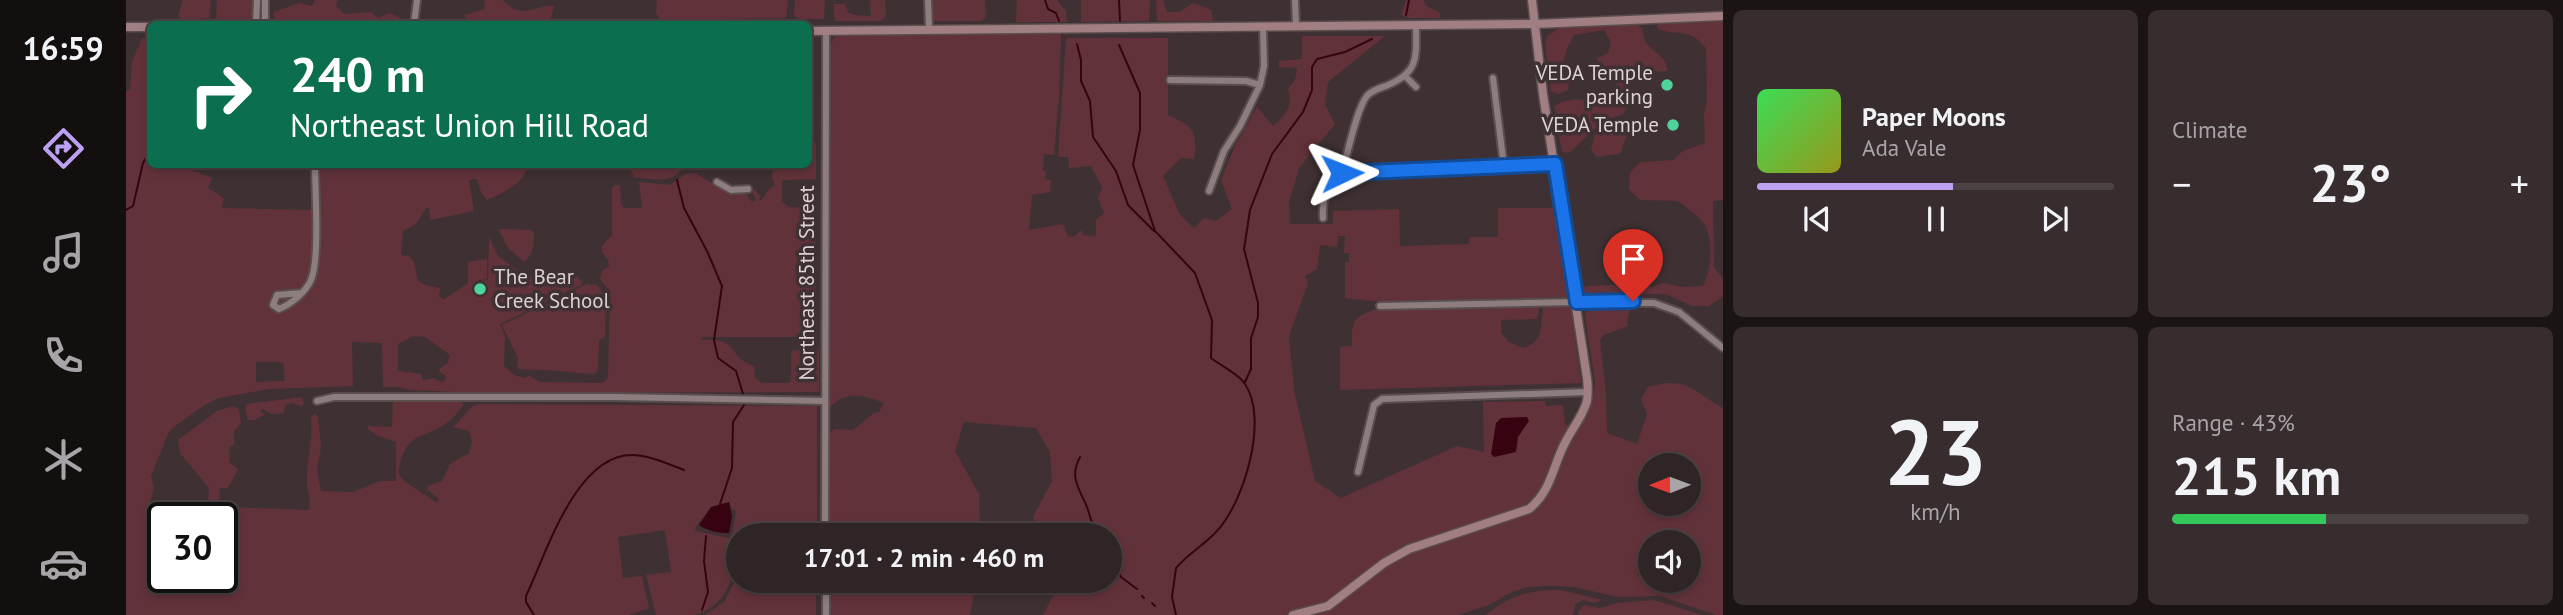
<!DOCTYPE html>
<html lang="en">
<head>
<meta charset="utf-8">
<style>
  :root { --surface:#2f2526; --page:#372d2e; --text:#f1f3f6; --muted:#a7a5a7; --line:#4a4243; --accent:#bca0f2 }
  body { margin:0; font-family:"PT Sans",sans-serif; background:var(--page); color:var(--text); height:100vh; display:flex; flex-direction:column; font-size:26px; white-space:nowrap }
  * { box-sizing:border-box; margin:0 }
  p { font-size:23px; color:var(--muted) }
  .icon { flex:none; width:38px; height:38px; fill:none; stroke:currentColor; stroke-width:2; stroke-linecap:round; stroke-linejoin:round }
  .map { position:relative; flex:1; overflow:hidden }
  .panel { display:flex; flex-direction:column; gap:10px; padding:10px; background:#1a1415; width:840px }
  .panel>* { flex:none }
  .banner { position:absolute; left:21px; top:21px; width:665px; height:147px; border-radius:10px; box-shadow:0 4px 10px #0003,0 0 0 2px var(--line); background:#0b6e4f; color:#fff; overflow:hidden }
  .needle { width:46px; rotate:269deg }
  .fabs { position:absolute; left:1512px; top:453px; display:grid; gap:14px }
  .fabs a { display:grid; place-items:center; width:63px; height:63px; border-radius:50%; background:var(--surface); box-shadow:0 4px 10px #0003,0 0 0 2px var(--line); font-size:35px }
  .speed { position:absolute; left:21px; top:502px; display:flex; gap:14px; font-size:35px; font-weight:700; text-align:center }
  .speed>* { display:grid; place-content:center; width:91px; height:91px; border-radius:50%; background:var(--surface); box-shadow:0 4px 10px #0003,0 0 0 2px var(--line); line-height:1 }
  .speed .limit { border:4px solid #111; border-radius:10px; background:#fff; color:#111 }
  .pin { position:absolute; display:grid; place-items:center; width:60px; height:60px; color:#fff; margin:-72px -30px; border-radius:50% 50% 50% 0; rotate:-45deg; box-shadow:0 0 7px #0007 }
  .pin .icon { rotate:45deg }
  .me { position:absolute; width:77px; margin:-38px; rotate:88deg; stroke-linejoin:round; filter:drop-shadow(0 0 5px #0008) }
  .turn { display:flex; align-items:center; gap:24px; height:147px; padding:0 28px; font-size:32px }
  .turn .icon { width:91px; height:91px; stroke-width:2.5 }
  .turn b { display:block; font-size:49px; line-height:60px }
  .big { font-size:52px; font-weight:600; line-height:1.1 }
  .panel .card { flex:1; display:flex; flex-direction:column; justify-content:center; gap:10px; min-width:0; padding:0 24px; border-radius:10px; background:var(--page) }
  .panel .dial { align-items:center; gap:0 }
  .dial b { font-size:91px; line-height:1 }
  .song { display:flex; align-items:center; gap:21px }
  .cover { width:84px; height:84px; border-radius:10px; background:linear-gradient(135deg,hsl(130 70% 55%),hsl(60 70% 35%)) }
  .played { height:7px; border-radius:4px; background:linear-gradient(90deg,var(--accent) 55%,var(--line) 55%) }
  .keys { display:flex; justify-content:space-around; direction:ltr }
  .heat { display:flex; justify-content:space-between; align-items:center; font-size:38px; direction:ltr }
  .charge { height:10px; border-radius:5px; background:linear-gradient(90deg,#34c759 43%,var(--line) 0) }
  .panel .tiles { flex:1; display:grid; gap:10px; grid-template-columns:repeat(2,1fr) }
  .trip { position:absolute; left:600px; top:523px; width:396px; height:70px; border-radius:35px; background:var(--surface); box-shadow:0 4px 10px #0003,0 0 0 2px var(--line); font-weight:600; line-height:70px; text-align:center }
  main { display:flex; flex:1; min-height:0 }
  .dock { display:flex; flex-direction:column; width:126px; justify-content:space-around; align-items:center; background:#130f0f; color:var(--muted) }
  .dock .icon { width:49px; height:49px }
  .dock .on { color:var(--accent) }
  .dock b { font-size:32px; color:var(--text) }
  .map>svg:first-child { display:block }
  .green { fill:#62323a; fill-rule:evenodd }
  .water { fill:#370311 }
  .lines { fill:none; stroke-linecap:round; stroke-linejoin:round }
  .stream { stroke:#370311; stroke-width:2 }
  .street-casing { stroke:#594d4e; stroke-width:10 }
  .secondary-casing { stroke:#594d4e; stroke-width:11 }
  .street { stroke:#8d7d7e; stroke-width:6 }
  .secondary { stroke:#a07e81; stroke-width:8 }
  .route-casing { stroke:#114b97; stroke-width:18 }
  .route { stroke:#1a73e8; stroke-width:12 }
  .poi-dot { fill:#4ed39a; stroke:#3f3133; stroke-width:2.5 }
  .labels { text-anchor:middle; stroke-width:7; stroke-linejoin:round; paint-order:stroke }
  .poi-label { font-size:21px; fill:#dbd2d3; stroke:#3f3133; text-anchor:end }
  .street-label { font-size:21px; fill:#dbd2d3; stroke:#3f3133 }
</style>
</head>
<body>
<main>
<nav class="dock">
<b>16:59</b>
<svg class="icon on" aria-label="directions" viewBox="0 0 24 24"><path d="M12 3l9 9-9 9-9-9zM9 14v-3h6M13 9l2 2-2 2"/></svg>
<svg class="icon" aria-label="music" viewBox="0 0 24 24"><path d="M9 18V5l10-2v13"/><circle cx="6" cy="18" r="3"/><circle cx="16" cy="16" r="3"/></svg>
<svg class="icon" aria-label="phone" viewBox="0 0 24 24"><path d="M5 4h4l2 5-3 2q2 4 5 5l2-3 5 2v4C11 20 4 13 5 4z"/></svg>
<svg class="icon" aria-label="climate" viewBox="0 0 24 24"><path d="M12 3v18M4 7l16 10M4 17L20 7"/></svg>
<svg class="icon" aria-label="car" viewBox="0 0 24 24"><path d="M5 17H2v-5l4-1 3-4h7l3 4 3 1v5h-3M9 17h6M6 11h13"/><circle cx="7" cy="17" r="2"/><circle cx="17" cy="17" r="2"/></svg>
</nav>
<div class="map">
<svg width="1597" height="615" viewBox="0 0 1597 615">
  <rect width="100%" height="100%" fill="#3f3133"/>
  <path class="green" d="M57,0H85L83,18L57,21L52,16Z
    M91,0H128L127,16L124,22H90Z
    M189,0H212L210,6L218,14L245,12L252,18L264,13L280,21L148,19V12L173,3L186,6Z
    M359,0H377C396,22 409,4 428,6L424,20L340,19L339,15L358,9Z
    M531,0H662L660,18L534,20L530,13Z
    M669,0H699L698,19H674L668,16Z
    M744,0H759L760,16L755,21H710L708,17V4H719L722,12L728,15L745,16Z
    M806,0H859L860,18L855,21H807Z
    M891,0H931L940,11L941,22H890Z
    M955,0H1024L1023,21L955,22Z
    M1030,0H1037L1041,12H1053L1067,3L1085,10L1087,21H1031Z
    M1280,0H1298L1299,5L1314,13V18H1283L1275,15Z
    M1597,20V200L1587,201L1588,267L1597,279V296L1583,306H1566L1540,294H1456L1457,288L1462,286L1512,284L1527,287L1537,283L1556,287L1577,286C1586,270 1588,237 1577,222C1570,214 1560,207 1552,201L1514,200L1503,189L1504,172L1515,162L1547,160L1557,151L1579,143L1578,114L1581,101L1580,48C1576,44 1571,38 1566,36C1554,30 1541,35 1531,28L1532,23Z
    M1510,24L1516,28C1517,33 1518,40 1521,44C1529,54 1542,57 1541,71L1501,73L1502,105L1497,114L1477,121L1443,153L1436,152L1428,106C1443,97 1458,97 1472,106L1484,102V95L1491,84L1481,68L1472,64L1471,58L1482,53L1485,42L1478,30L1448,35L1440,51L1436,69L1443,80L1442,90L1432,94L1425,91L1419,44L1421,36L1433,28Z
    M714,34H935L933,95L928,155L918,154L917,171H920L919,179L925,180L924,192L906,195L903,230L937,224L942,237L949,236L954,231H956L957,235L970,236V220L978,213L972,198L976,187L965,166L943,168L942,157H932L940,38H1042V115C1067,126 1072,131 1068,159L1055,158L1037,176L1054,215L1068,228L1078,218L1090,221L1106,209L1095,180L1108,148L1131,107L1147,126C1161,115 1167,106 1162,88L1169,80L1171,68L1153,67V61L1176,59V36H1259L1202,82L1199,104L1209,124L1173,168L1163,202L1164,224H1207V211L1273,209L1274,246L1343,244L1344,237H1372V208H1430L1443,292L1440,297L1255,302L1219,298V262H1223V253H1218L1219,236H1212L1211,247L1194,245L1191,269L1179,276L1182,283L1163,336L1168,390L1189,481L1215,498L1331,446L1358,452L1357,402L1419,401L1420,406L1437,405L1439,424L1452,430L1467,397L1469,382L1459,315L1463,305H1504L1501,326L1478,335L1474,340L1480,395L1481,433L1511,444L1521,414L1515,399L1522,387C1562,376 1564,390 1597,408V615H1590L1534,596L1492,597L1448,587L1425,586L1401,587L1384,593L1363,605L1332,615H917L932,586L930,581H984V536L911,535L907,517L926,481L924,452L910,428L838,422L829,451L853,494L854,536L704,535V432L709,429L727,430L748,413L753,412L758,403C737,395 722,390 704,407L703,88L705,44L707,39ZM1524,466H1563V504H1524ZM1524,542H1563V581H1524Z
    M16,38L24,39V164L63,165V169L86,178L82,188L98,198L96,208L186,210V265L183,273H191L192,165H401C400,183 376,193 361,200L355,192L351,179L343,180L348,211L304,220L303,208H300L290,224L277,231L275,255L283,256L288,261L292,281L302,286L314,288L313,296L317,300L342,283V262L361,259V279L343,282L362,280L363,237L372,256L398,275L414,279L434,278L448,272L456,282L455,285L374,324L379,337L378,366L388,375L400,378L402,375L414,382L477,383L482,378L484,291L474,280L476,271L483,266L482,260L476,252V246L486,235V188L489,185H494L495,203L498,208H516L513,182L544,185L559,174L569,173L601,192L619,193L626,202L630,200L626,192L628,189L635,196L633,200H636L642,190L649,185L646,177L648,165L682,164L683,143H690V179L656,180V202L663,207L689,208L690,337H575L576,340C615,337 599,356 628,366L629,378L636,383H662L665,381V351L686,348L693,350V392L352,393L284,390L272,387H257L256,343L226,342L227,386L143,389L93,398L77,406L45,429L41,436L25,476L28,487L24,502L26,520L37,528V578H96V525L99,521V507L183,510C185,500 182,492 181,482C181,460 187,439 185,417L189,414L192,417L195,447L191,470L195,491L227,492L254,481H270V442L252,436L242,429L241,426L266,427L267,400L335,399L337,405C333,410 328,418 322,422C292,443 281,429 272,473L278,481L310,502L313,499L302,490L301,486L316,481L324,464L343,453L346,441L343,431L327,427L347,406L354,404L691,406V535L612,536C612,566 604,607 568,615C557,615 542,615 530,615L520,575L545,572L539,530L492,537L497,578L516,576L523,608L503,615H0V91L4,90L6,62ZM287,336L299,337L324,355L322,363L313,369L314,372L320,376L319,381L315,382L308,378L297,380L295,374L272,371V344ZM130,362H157L159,381L130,382ZM603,502L606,509L610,511L607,531L603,538L570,531L569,528L585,507Z
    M1490,125L1499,126L1501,136L1494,154L1470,157L1465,149L1469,135Z
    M502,165H558C549,185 528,179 508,177Z
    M373,229L405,230L408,233C408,244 408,254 398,262L381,247Z
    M461,284L471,285L480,297L479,337L473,340L472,370L468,374C450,373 432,370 414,370C405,369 400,371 391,368L392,358L376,325Z
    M1441,304L1445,308L1455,383L1214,390V347L1226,346C1225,319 1228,316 1254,308L1414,305L1411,319L1375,320V333L1383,342L1397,348C1420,342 1413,324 1418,305Z
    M176,397L178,403L176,406L166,403L159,405L158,413L146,414L137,409L134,411L139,415L128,420H122L119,408L121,404Z
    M108,406L113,410L115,423L108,431V445L104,446L103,462L112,469L102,488H94L93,506H82L83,488L54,453L52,440L91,411Z
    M612,574V581H690V615H579L599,601Z
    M704,581H850L844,615H705Z
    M1435,590L1476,600L1469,603L1456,600L1449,605L1447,615H1360C1383,596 1405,589 1435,590Z
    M1528,600L1576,615H1453L1452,611L1458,605L1474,608L1492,603Z"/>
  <path class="water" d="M1401,417L1403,421L1392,437L1390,452L1368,457L1365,454L1370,423L1375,418Z
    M603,502L606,517L603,533C595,534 579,530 573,525L585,507Z"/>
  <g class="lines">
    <path class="stream" d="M919,0L922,9L930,13L933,21
      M993,0L994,21
      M1280,15L1283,0
      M951,44L955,60V81L964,101L967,137L990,171L1002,205L1028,231
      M993,45L1014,93V130L1007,165L1029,231L1069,273L1086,320L1085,358C1095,366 1113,374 1119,384C1143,419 1118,503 1090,532C1078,545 1062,554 1050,568L1046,597L1050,615
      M551,180L558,208L581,251L596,286L588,340L592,358L610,371L617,394
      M0,210L7,206L17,163L24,151
      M1119,382L1125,369V338L1132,317V303L1118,249L1124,210L1146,154L1177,112L1186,90V67L1191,59L1219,52L1246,39
      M954,457C943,477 953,488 961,507C964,516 967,526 969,536
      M594,504L606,468L607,422L618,405
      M984,559L995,577L1011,589
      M1016,596L1018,598
      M1026,603L1029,606
      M576,610L582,592L578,561L580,536
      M408,615L400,602V596C420,555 449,455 506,455C523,455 542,464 558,470"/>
    <defs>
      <path id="street" d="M139,0V24
        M802,0L803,28
        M1169,0L1170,25
        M130,24L131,0
        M288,24L291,0
        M1279,76L1290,87
        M1367,78L1378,167
        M1044,80L1120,81L1134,85
        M1216,173L1429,164
        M1216,173C1221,156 1231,107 1241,96C1246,90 1254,88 1260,86C1294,72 1290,57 1290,25
        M591,182L605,190L622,189
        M1083,191L1098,151L1114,126L1134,85L1138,66L1137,26
        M1197,218C1196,200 1200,183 1216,173
        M176,293L151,295L147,305L153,309C165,304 179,293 185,280C194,259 189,191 189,164
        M1254,306L1451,302L1528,303L1553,312L1597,348
        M191,401L208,397H489L699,401
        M1232,472L1248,405L1256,399L1462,392
        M699,536L700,31
        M700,581V615"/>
      <path id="secondary" d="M0,27H24
        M682,31L1409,24L1597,16
        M1167,615L1202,606L1258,563L1283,549L1403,509C1426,491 1427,464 1440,441C1447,427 1457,416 1461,401C1462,394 1462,386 1461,378L1417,94L1406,0"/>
    </defs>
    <use href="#street" class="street-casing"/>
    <use href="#secondary" class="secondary-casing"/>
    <use href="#street" class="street"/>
    <use href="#secondary" class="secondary"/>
  </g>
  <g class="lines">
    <defs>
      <path id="route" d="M1216,173L1429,164L1451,302L1507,301"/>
    </defs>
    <use href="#route" class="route-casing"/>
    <use href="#route" class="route"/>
  </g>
  <g class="poi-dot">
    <circle cx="1541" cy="85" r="7"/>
    <circle cx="1547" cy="125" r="7"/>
    <circle cx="354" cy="289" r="7"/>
  </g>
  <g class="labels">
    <g class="poi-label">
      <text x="1527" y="80">VEDA Temple<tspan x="1527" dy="24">parking</tspan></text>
      <text x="1533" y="132">VEDA Temple</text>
      <text x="368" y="284" text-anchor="start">The Bear<tspan x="368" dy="24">Creek School</tspan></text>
    </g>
    <g class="street-label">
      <text transform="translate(681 283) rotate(-90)" y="7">Northeast 85th Street</text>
    </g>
  </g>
</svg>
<div class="fabs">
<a><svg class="needle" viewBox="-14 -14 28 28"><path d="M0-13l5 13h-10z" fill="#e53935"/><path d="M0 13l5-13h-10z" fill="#a7a5a7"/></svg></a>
<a><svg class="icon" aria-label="sound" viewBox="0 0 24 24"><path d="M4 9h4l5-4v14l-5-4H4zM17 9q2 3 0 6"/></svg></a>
</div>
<div class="speed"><div class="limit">30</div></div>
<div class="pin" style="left:1507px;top:301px;background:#d93025"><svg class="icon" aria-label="arrive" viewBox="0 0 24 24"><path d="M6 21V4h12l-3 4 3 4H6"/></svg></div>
<svg class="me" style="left:1216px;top:173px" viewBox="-20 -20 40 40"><path d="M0-17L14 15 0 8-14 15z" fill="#1a73e8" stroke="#fff" stroke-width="4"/></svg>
<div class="trip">17:01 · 2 min · 460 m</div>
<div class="banner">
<div class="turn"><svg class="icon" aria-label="right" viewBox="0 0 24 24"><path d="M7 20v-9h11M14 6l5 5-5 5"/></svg><div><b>240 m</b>Northeast Union Hill Road</div></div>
</div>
</div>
<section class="panel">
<div class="tiles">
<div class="card">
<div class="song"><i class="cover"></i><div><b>Paper Moons</b><p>Ada Vale</p></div></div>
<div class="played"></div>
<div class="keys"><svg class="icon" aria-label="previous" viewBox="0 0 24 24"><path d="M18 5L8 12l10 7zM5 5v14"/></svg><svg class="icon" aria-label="pause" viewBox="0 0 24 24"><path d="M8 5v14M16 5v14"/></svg><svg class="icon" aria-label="next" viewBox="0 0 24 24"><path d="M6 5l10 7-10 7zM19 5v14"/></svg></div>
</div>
<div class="card"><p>Climate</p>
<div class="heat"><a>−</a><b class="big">23°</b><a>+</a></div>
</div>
<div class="card dial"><b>23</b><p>km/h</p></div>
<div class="card"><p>Range · 43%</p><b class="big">215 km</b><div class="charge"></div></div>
</div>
</section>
</main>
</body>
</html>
